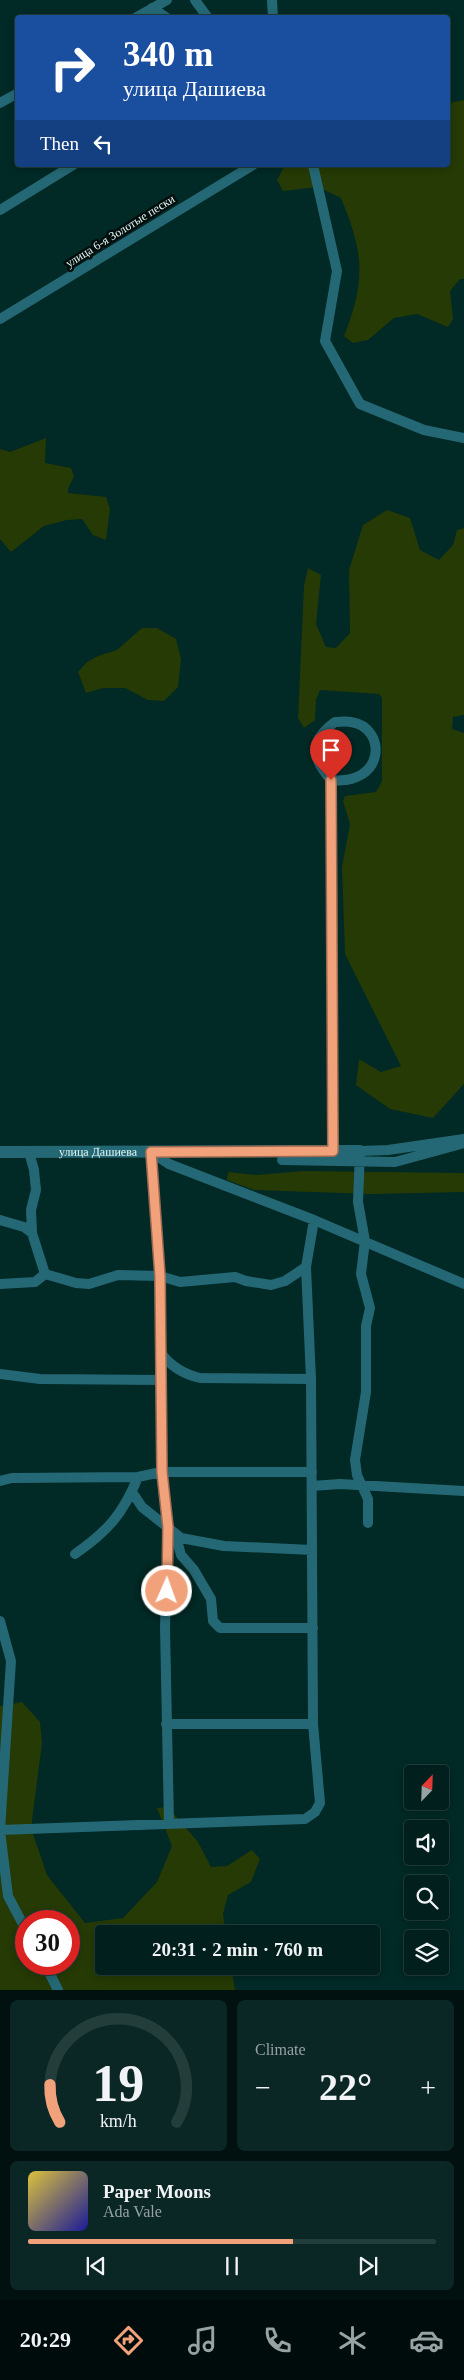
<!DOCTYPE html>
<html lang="en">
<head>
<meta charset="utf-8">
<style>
  :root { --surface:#011f1c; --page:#0b2725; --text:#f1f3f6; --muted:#96a2a3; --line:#233d3b; --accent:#f1a27b }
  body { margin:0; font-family:"Times New Roman",serif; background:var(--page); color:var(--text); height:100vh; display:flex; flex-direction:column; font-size:19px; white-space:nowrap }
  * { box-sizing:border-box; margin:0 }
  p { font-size:16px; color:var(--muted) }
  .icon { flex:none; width:28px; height:28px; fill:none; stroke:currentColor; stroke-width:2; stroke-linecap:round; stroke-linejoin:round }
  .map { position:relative; height:1990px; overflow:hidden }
  .sheet { display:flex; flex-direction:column; gap:10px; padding:10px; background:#01110f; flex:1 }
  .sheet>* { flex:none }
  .guide { position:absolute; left:15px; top:15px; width:435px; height:152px; border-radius:5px; box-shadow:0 2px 8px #0003,0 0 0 1px var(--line); background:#1a4fa0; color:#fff; overflow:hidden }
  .needle { width:32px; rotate:23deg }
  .fabs { position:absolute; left:404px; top:1765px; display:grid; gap:10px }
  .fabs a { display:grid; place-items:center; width:45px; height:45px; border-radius:5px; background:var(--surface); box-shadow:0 2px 8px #0003,0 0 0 1px var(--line); font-size:25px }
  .speed { position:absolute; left:15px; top:1910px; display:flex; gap:10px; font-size:25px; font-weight:700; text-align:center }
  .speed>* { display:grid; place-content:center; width:65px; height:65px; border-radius:50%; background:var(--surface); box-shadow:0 2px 8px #0003,0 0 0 1px var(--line); line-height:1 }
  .speed .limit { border:8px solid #d22; background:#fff; color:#111 }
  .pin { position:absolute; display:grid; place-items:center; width:42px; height:42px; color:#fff; margin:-51px -21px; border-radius:50% 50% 50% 0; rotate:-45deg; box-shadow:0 0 5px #0007 }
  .pin .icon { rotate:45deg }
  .me { position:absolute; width:55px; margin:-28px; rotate:2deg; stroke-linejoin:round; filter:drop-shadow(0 0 4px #0008) }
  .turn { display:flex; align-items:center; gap:18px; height:105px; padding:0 25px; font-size:22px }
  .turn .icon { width:65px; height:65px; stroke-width:2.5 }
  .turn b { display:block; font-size:35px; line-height:42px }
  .then { display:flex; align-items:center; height:48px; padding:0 25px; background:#0003; gap:10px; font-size:19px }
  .big { font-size:38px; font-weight:600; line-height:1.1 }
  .sheet .widget { flex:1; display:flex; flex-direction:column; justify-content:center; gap:8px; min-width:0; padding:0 18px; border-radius:8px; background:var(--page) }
  .sheet .dial { align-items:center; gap:0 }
  .dial svg { height:130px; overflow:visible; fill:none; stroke:var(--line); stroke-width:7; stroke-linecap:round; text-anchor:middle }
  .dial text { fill:var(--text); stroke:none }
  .song { display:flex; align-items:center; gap:15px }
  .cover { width:60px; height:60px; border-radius:8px; background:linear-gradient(135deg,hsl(50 70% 55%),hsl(240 70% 35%)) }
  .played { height:5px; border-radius:2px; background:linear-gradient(90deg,var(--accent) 65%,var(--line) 65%) }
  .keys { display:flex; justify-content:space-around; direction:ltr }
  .heat { display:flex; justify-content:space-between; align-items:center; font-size:28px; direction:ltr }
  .sheet .tiles { flex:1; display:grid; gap:10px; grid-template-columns:1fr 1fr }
  .widget:last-child { grid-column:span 2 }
  .trip { position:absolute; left:95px; top:1925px; width:285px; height:50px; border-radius:5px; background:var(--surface); box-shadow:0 2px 8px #0003,0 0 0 1px var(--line); font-weight:600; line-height:50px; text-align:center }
  .dock { display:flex; height:80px; justify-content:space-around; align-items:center; background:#000c0b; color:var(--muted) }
  .dock .icon { width:35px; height:35px }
  .dock .current { color:var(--accent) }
  .dock b { font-size:22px; color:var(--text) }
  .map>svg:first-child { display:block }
  .green { fill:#253a05; fill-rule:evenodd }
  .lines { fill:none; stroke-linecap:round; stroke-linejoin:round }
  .minor { stroke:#256875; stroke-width:10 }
  .tertiary { stroke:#256875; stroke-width:12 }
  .route-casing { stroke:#9d6950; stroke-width:12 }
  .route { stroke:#f1a27b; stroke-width:9 }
  .labels { text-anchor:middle; stroke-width:5; stroke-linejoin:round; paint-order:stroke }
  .street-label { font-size:12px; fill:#e4f9f5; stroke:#020e0d }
</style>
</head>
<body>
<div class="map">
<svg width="464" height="1990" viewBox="0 0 464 1990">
  <rect width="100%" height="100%" fill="#012925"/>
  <path class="green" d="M464,100V279H460L450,291L453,319L448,327L417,314L394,318L368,340L353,343L344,336C366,280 364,254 341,198L318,187L283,191L277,180L285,165H448V103Z
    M46,438L45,463L71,468L74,476L68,489V493L106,497L110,509L106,540L93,535L82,519L67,520L44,526L11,552L0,539V449L10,452Z
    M387,510L410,518L420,550L439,560L453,545L457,530L464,528V715L453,717L452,729L464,733V1084L433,1118L390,1109L356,1085L359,1059L381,1072L401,1066L345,954L342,867L350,824L343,801L345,796L376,792L382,781V698L379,694L320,690L316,700L315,720L304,728L298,718L304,586L308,568L321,575L316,624L326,647L336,648L350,633L349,570L363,525Z
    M142,628H157L176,639L181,659L178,687L164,701L148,700L125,688H103L86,693L78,672L87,662L98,656L117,650Z
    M304,1171L464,1173V1192L371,1194L254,1190L227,1180L228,1172L257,1175Z
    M22,1702L40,1722L42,1743L31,1828L47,1875L85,1923L123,1918L157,1882L172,1846L157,1808L168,1807L198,1842L211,1867L227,1866L252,1850L260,1859L251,1882L228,1895L223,1914L226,1934H104V1966H231L235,1990H0V1706ZM26,1921H69V1964H26Z"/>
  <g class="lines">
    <path class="minor" d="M195,0L208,18
      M272,0L273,18
      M152,8L167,18
      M135,18L167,0
      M0,103L18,93
      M313,165L337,271L325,341L360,404L424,430L464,438
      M0,210L73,165
      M0,319L253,165
      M335,722C340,722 346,721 351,722C387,727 386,786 331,780C311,757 308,742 335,722Z
      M331,780L333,1151
      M151,1152L160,1276L161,1472L168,1527L165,1627L169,1823
      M151,1152L169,1164L314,1220L464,1284
      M282,1160L395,1162L461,1144
      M0,1220L24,1227L32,1233
      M45,1274L76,1283L89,1284L118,1275L160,1276L180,1282L235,1277L246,1281L271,1285L285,1281L306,1267
      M0,1284L35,1282L45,1274L32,1233L31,1210L36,1190L34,1170L29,1152
      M161,1353C171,1367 183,1374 200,1378L311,1379
      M0,1374L40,1379L162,1380
      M0,1481L12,1478L138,1477L161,1472H312
      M312,1486L340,1484L464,1491
      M132,1492L142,1507L181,1538L224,1546L312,1550
      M368,1523V1499L357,1475L355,1460L366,1392V1326L370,1308L361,1274L365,1241L358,1202L360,1151L388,1150L464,1139
      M175,1533L181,1555L194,1570L211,1599L213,1621L220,1628H313
      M75,1554C108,1531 123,1514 138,1477
      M0,1621L11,1661L0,1830L8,1896L26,1930
      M166,1724H313
      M0,1830L305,1819L315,1812L320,1803L313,1724L311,1379L306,1267L314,1220
      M45,1964L58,1990"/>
    <path class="tertiary" id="s1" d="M0,1152L360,1151"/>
  </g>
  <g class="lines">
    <defs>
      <path id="route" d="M167,1591L168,1527L162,1472L160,1276L151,1152L333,1151L331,780"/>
    </defs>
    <use href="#route" class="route-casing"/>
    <use href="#route" class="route"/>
  </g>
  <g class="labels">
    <g class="street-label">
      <text transform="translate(120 231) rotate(-32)" y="4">улица 6-я Золотые пески</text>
      <text dy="4" stroke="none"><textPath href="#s1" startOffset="98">улица Дашиева</textPath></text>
    </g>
  </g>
</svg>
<div class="fabs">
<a><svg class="needle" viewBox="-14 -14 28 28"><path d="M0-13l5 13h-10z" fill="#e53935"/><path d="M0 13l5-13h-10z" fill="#96a2a3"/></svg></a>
<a><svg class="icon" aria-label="sound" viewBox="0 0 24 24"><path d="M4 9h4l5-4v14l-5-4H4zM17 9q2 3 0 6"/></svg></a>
<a><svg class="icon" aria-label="search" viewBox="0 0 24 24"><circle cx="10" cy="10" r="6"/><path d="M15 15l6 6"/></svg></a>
<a><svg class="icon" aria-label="layers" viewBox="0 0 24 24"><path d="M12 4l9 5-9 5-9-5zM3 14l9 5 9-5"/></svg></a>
</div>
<div class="speed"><div class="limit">30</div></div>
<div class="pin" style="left:331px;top:780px;background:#d93025"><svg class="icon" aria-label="arrive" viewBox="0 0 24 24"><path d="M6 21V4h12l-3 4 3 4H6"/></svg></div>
<svg class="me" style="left:167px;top:1591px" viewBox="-20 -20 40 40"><circle r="17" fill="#f1a27b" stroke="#fff" stroke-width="3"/><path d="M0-11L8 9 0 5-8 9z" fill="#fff"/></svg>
<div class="trip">20:31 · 2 min · 760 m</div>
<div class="guide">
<div class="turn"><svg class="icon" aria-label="right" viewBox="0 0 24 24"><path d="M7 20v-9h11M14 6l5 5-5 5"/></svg><div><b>340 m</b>улица Дашиева</div></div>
<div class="then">Then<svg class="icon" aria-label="left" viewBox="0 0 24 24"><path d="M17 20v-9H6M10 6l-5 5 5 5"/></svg></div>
</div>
</div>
<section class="sheet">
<div class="tiles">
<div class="widget dial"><svg viewBox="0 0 100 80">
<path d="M14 69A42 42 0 1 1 86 69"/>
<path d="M14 69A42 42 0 0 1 8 46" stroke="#f1a27b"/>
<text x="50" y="56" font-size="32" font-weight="700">19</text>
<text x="50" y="72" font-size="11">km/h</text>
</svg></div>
<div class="widget"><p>Climate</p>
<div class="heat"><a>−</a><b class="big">22°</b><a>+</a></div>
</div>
<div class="widget">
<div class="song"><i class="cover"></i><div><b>Paper Moons</b><p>Ada Vale</p></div></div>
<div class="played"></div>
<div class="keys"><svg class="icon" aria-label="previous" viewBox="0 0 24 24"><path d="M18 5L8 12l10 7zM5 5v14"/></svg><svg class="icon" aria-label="pause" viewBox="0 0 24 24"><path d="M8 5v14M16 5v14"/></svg><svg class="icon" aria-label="next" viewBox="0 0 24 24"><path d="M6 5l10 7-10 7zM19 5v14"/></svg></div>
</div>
</div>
</section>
<nav class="dock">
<b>20:29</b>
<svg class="icon current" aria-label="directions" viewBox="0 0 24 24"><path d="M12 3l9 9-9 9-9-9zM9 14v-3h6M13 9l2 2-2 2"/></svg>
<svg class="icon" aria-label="music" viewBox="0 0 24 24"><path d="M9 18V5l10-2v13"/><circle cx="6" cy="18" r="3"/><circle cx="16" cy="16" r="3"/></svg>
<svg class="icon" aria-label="phone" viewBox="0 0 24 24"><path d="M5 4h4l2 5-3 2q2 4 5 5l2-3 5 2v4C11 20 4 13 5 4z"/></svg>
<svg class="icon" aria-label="climate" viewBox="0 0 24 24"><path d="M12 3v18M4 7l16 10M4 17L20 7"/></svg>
<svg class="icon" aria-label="car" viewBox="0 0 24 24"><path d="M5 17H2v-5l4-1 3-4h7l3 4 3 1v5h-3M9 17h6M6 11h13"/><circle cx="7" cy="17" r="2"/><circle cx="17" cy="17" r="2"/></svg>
</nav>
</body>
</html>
